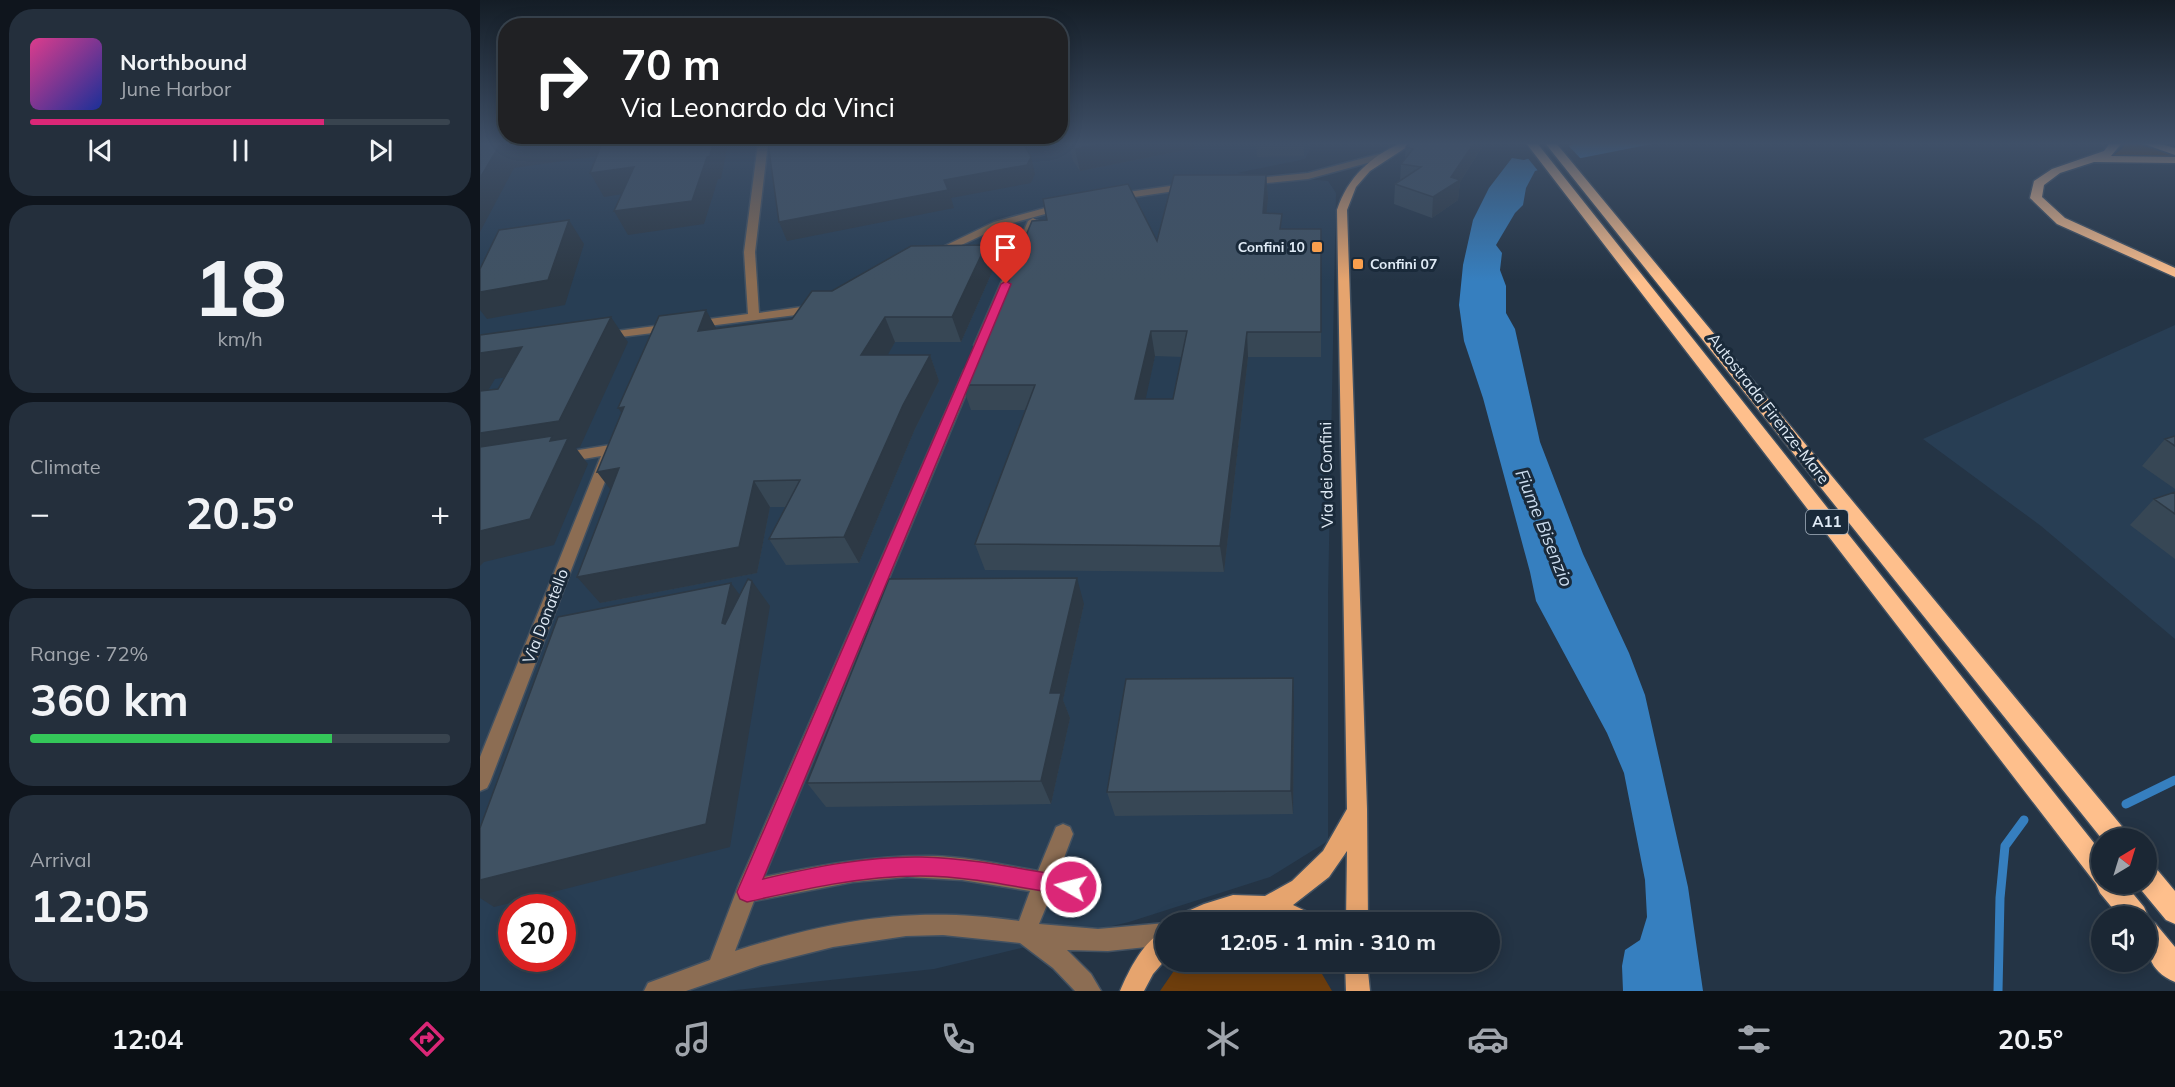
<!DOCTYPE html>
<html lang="en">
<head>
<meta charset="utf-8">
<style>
  :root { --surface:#1b2734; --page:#242f3c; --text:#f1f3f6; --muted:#a0a5ac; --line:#39444f; --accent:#db2777 }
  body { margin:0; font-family:Mulish,sans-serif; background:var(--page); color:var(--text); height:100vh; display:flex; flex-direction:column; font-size:22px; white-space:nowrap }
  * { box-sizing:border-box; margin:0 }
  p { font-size:20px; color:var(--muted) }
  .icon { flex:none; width:33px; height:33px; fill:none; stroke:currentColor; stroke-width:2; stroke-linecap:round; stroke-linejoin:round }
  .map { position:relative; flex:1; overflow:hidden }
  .details { display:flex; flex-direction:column; gap:9px; padding:9px; background:#0f151d; width:480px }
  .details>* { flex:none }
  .guide { position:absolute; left:18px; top:18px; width:570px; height:126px; border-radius:24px; box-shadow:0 3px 15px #0003,0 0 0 2px var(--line); background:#202124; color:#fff; overflow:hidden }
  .needle { width:39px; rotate:38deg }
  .tools { position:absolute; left:1611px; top:828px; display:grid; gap:12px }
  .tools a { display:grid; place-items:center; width:66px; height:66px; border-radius:50%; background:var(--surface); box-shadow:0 3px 15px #0003,0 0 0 2px var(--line); font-size:30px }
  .speed { position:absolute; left:18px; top:894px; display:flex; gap:12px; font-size:30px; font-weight:700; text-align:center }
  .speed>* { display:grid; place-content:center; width:78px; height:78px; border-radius:50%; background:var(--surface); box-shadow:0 3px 15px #0003,0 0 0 2px var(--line); line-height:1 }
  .speed .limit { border:9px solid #d22; background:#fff; color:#111 }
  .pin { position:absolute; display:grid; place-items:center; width:51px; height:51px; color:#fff; margin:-62px -26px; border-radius:50% 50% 50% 0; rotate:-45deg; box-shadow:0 0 6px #0007 }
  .pin .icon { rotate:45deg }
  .me { position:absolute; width:66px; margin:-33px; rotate:278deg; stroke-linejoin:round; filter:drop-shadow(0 0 4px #0008) }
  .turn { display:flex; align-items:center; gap:21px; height:126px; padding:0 24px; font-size:27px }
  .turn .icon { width:78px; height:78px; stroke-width:2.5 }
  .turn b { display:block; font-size:42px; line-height:51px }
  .big { font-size:45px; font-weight:700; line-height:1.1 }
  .details .tile { flex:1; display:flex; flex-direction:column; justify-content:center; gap:9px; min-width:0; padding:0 21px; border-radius:24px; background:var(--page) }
  .details .dial { align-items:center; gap:0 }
  .dial b { font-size:78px; line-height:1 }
  .song { display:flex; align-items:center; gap:18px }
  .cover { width:72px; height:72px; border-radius:9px; background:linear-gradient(135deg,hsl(330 70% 55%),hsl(230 70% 35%)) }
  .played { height:6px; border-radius:3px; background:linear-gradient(90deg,var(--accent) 70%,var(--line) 70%) }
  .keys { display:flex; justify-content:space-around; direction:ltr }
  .heat { display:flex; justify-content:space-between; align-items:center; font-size:33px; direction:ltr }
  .charge { height:9px; border-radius:4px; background:linear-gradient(90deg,#34c759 72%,var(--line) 0) }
  .trip { position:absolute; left:675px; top:912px; width:345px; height:60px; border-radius:30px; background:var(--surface); box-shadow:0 3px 15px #0003,0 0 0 2px var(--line); font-weight:700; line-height:60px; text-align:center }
  .tab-bar { display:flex; height:96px; justify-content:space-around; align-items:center; background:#0b1015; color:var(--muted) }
  .tab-bar .icon { width:42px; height:42px }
  .tab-bar .current { color:var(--accent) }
  .tab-bar b { font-size:27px; color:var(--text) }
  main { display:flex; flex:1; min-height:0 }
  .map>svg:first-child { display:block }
  .built { fill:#283e54; fill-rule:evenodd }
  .green { fill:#6e3e0d }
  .water { fill:#367fbf }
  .pier { fill:#243445 }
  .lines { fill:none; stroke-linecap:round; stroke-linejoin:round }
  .stream { stroke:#367fbf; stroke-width:9 }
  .minor-casing { stroke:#425161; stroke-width:3 }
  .major-casing { stroke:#425161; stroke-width:3 }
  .highway-casing { stroke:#425161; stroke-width:3 }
  .minor { fill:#8c6d53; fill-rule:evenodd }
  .major { fill:#e6a46e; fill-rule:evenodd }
  .highway { fill:#febf8c; fill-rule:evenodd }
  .wall { fill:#374755; fill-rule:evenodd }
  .shaded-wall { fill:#2d3945 }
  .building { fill:#405263; stroke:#2d3945; stroke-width:1.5; fill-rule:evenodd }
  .route { fill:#db2777; stroke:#8e194d; stroke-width:1.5 }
  .poi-dot { fill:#f99f4d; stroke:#1a2a3a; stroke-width:2 }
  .labels { text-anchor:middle; stroke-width:6; stroke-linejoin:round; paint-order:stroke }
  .far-poi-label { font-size:14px; font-weight:bold; fill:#e0ebf6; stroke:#1a2a3a; text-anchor:end }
  .shield { fill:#1a2a3a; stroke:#a5b1be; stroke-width:1.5 }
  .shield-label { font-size:15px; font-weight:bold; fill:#e0ebf6 }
  .street-label { font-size:16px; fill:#e0ebf6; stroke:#1a2a3a }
  .water-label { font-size:18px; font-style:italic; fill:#ccddef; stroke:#1a2a3a }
</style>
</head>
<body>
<main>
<section class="details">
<div class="tile">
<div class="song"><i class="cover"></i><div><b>Northbound</b><p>June Harbor</p></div></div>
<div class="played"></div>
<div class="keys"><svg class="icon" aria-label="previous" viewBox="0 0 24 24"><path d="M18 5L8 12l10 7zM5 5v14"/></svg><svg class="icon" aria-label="pause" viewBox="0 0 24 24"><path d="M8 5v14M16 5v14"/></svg><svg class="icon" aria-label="next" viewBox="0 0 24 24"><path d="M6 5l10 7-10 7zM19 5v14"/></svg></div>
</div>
<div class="tile dial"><b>18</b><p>km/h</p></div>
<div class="tile"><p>Climate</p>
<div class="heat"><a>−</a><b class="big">20.5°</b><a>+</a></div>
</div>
<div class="tile"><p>Range · 72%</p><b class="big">360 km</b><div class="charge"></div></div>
<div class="tile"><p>Arrival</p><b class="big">12:05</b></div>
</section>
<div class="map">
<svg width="1695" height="991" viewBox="0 0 1695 991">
  <rect width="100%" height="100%" fill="#243445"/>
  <path class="built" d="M0,143H833L825,159L757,173L848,181L856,193L848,595V841L790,877L649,922L454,969L247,991H0ZM32,908H82V958H32Z
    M1695,325V639L1561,526L1443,439Z"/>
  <path class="green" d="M1644,143H1661L1695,155V158L1632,156L1642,149Z
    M700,962H835L852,991H680Z"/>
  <path class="water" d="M1097,143H1177L1091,160L1055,171L1046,188L1043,205L1035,213L1016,245L1022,253L1020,270L1026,286V313L1035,329L1060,442L1103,554L1149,653L1165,695L1208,887L1223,991H1143L1142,966L1145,950L1160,940L1167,917L1165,880L1144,773L1127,733L1056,601L1050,572L1003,398L984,341L979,305L983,265L993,220L1009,188L1032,158L1044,160Z"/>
  <path class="pier" d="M1086,143L1102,160L1059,172L1046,156Z"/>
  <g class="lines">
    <path class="stream" d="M1646,804L1695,780
      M1518,991L1520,898L1525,846L1544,820"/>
    <defs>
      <path id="minor" d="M278,143H288L275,252L279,313L336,305L340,306V312L117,340L115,337L121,333L268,314L264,252Z
        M903,153L906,154V158L828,179L768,185L763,182L768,179L828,173Z
        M711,183L716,186L715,188L634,200L629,197L634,194Z
        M583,203L587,204V208L522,226L456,257H448L446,255L514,222Z
        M553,218L558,221L506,345L500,349L496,348L494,345L548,221Z
        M490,366L496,370L284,877C339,865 396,855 453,856C488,857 523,865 558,871L576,827L583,824L590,827L593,834L578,874L599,879L602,887L599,895L591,898L571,895L559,924L618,929L686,923V945L628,951L587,950L611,974L621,991H595L573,968L540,943L463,935L426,936L353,947L281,965L206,991H164L168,983L230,960L259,884L484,370ZM427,877L482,880L550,891L539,921C435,906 355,919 255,951L274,901L373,882Z
        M130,445L137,450L131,454L134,458L10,782L7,788L0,791V757L121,456L80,463L73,458L80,453Z"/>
      <path id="major" d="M921,143H933L890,171L876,187L867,210L887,809L888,922H866L867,851L849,877L813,905L832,914L835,922H802L767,916L732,922H698L701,914L724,904L753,895L785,896L812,881L843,851L867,809L857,210C868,177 890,157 921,143Z
        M686,930V959L673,974L664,991H640C649,970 664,939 686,930Z
        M865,962H887L890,991H866Z"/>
      <path id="highway" d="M1046,143H1057L1622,853V884H1645L1664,907L1668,916L1667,919L1675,923L1695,947V982C1664,969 1666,945 1666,916H1639L1620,893L1616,884Z
        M1065,143H1076L1645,830L1648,838L1622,839Z
        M1630,143H1642L1631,156L1695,157V163L1614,162L1580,173L1564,185L1562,197L1585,218L1695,268V277L1577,224L1550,198L1554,181L1572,169L1624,151Z
        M1661,143H1677L1695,148V155Z
        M1666,863L1675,867L1695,891V924L1686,920L1657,885L1666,884Z"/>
    </defs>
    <use href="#minor" class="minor-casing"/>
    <use href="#major" class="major-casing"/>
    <use href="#highway" class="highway-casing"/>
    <use href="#minor" class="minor"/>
    <use href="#major" class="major"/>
    <use href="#highway" class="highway"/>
  </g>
  <path class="wall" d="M589,143H714L715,148L600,171L593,161Z
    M776,143H824V156L777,157Z
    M1004,144L980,182L978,200L952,218L914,204L915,184L920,181L921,164L925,159L926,147Z
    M786,175L788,198L786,213L802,229H841V357H768L744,572L505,570L495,544L545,410H491L482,385L546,242L545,238L677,241ZM675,356L702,357L693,399H665Z
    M513,270L481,342H415L407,355H450L459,381L434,431L379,563L306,565L289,539L306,507H290L277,573L120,603L130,489L237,329L312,319L352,291Z
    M1695,436V489L1662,466L1685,439Z
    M1695,492V559L1650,525L1674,499Z
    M604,604L583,700L590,718L571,804L346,807L327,783Z
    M814,703L813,814L635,816L627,792Z"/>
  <path class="shaded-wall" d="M40,143H133L139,153L34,168L0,232V178L19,146Z
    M233,143H248L241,179H238L224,224L148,235L134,211Z
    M626,143H714L715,148L600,171L595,149Z
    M994,143H1004L980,182L978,200L952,218L953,197L971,177Z
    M551,157L555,174L551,183L471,198L474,208L307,241L299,222L464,180Z
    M154,167L167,190L124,197L110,173Z
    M786,175L788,198L784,237L783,213Z
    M89,220L104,244L85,305L7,319L0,310V292Z
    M506,245L513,270L481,342L472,317Z
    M226,310L240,335L218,331Z
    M131,317L148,342L100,447L96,448L108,464L74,545L4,562L0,566V433Z
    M405,317L415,342L393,381L381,355Z
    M671,331L675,356L660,425L655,399Z
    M767,332L768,357L744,572L740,546Z
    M42,347L62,372L15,379L0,404V353Z
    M450,355L459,381L434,431L379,563L364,537L423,405Z
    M144,407L156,434L138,408Z
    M139,468L137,498L117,472Z
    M274,481L290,507L277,573L120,603L97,577Z
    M597,578L604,604L583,700L590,718L571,804L561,781L570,693Z
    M272,581L290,606L250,847L14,907L0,898V880L242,623L251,583L268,606Z
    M813,678L814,703L813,814L811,791Z"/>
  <path class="building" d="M0,143H40L19,146L0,178Z
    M122,143H233L230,156L227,157L212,201L134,211L154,167L110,173Z
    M288,143H543L551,157L547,165L464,180L468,190L299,222Z
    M591,143H626L595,149Z
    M930,143H994L971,177L980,180L953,197L915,184L941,167L921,164L933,149L926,147Z
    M694,175H786L783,213L802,214L800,229H841V332H767L740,546L495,544L555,385H482L548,238H545L552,221L567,220L563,199L648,184L677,241ZM671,331H707L693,399H655Z
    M89,220L68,280L0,292V269L19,230Z
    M506,245L472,317H405L381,355H450L423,405L364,537L289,539L320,480L274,481L259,547L97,577L139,468L117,472L144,407L138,408L179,316L226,310L218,331L312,319L332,291H352L431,246Z
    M131,317L79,421L0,433V391L18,389L42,347L0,353V335Z
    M72,436L70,441L88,438L50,519L0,531V447Z
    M1695,436V446L1685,439Z
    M1695,492V514L1674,499Z
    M597,578L570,693H581L561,781L327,783L409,579Z
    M268,579L272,581L226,824L0,880V828L78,617L251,583L242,623L245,624Z
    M813,678L811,791L627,792L646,679Z"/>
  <linearGradient id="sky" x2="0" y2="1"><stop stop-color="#141d26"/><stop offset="0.51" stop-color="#3f5068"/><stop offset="1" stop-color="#3f5068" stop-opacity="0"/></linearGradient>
  <rect width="1695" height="281" fill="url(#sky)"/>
  <path class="route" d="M526,281L531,284L283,879C334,867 388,856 441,857C491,858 541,869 591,877L598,880L601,887L598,894L591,896C541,888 491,876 440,876C381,876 324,889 267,902L260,899L257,892L260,885L521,284Z"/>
  <g class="poi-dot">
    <rect x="831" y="241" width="12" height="12" rx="3"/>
    <rect x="872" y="258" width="12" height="12" rx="3"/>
  </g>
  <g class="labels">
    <g class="far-poi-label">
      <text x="825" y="252">Confini 10</text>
      <text x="890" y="269" text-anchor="start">Confini 07</text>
    </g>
    <rect class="shield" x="1326" y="510" width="42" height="24" rx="4.5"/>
    <g class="shield-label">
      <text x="1347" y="527">A11</text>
    </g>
    <g class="street-label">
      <text transform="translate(1289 408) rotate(52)" y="6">Autostrada Firenze-Mare</text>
      <text transform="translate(846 475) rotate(-91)" y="6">Via dei Confini</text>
      <text transform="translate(65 616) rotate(-69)" y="6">Via Donatello</text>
    </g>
    <g class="water-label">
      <text transform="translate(1064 528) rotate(68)" y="6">Fiume Bisenzio</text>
    </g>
  </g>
</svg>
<div class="tools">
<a><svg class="needle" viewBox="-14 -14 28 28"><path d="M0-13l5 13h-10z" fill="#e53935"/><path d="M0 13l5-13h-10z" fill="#a0a5ac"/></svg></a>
<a><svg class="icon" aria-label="sound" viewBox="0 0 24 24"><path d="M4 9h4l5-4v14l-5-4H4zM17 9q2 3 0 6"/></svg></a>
</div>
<div class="speed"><div class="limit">20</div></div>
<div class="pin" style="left:526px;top:284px;background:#d93025"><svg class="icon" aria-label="arrive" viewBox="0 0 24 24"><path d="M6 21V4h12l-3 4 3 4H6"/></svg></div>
<svg class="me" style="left:591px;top:887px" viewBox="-20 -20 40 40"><circle r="17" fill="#db2777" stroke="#fff" stroke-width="3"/><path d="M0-11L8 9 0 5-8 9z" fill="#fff"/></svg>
<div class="trip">12:05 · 1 min · 310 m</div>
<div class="guide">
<div class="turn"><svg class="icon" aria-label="right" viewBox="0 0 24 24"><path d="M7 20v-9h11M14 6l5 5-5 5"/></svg><div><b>70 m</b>Via Leonardo da Vinci</div></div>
</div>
</div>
</main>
<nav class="tab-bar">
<b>12:04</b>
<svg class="icon current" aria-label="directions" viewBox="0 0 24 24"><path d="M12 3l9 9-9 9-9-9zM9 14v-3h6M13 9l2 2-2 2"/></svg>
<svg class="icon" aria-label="music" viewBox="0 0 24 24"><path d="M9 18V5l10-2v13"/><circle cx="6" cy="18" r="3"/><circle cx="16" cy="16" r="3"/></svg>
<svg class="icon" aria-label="phone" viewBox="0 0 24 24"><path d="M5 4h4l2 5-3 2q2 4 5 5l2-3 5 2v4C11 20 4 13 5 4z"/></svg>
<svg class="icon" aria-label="climate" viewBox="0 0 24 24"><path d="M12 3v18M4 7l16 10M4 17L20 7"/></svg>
<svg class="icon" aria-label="car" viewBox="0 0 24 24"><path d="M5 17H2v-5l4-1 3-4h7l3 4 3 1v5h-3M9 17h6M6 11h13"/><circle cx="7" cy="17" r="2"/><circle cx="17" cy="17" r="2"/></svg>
<svg class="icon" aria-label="filters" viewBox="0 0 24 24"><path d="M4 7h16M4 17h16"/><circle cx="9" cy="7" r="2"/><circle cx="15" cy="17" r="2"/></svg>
<b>20.5°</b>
</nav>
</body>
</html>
